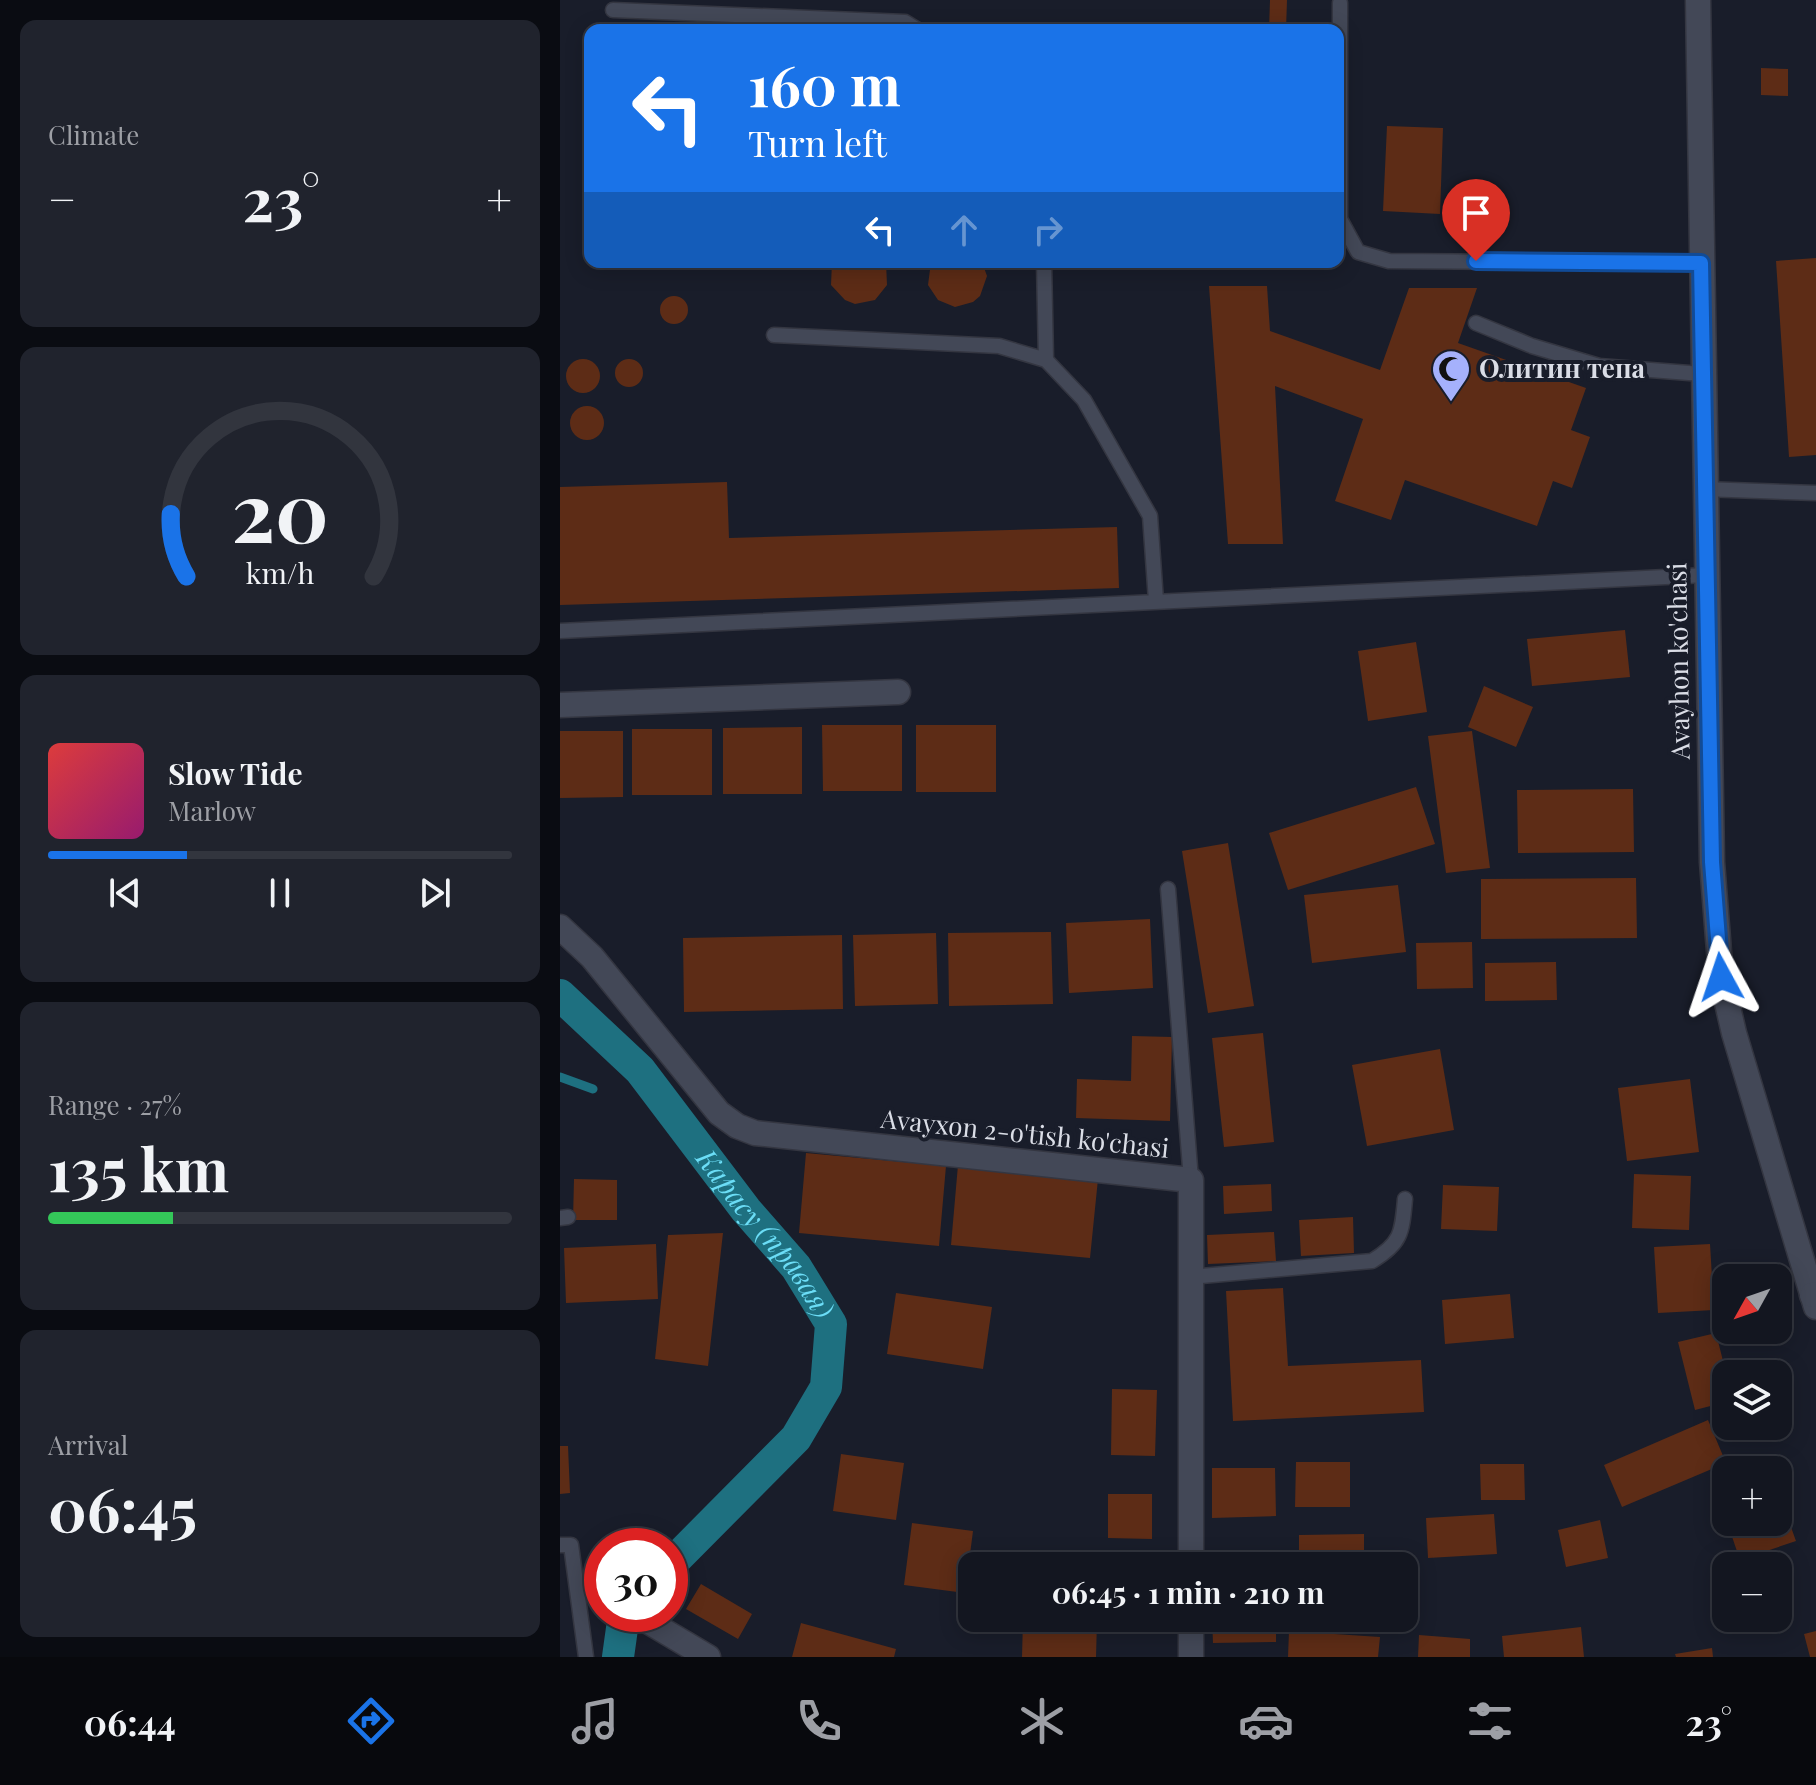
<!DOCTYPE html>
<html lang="en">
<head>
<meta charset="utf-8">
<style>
  :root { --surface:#131620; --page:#20232d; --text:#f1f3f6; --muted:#9d9fa5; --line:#32353e; --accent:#1a73e8 }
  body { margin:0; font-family:"Playfair Display",serif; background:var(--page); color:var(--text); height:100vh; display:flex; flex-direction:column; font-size:30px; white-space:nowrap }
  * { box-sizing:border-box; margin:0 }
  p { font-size:26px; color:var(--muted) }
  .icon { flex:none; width:44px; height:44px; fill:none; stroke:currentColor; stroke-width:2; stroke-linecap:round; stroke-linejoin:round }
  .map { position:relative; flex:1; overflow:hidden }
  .side { display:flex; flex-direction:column; gap:20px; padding:20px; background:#0a0c12; width:560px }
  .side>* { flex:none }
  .banner { position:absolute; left:24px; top:24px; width:760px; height:244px; border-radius:16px; box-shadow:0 4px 20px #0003,0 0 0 2px var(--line); background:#1a73e8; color:#fff; overflow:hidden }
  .needle { width:52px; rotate:230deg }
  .fabs { position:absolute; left:1152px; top:1264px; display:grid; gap:16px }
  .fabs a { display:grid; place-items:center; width:80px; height:80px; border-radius:16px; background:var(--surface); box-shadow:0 4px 20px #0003,0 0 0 2px var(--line); font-size:40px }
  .speed { position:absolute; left:24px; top:1528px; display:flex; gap:16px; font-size:40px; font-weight:700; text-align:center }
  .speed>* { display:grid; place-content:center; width:104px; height:104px; border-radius:50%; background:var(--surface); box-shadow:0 4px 20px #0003,0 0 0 2px var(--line); line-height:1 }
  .speed .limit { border:12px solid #d22; background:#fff; color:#111 }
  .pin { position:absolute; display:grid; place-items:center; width:68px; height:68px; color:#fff; margin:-82px -34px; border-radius:50% 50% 50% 0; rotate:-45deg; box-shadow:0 0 8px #0007 }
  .pin .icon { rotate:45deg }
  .me { position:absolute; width:88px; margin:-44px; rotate:355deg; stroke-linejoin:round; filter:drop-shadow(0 0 6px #0008) }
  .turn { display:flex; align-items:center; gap:28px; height:168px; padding:0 32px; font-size:36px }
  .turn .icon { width:104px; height:104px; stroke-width:2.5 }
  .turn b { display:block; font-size:56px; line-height:68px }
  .lanes { display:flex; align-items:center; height:76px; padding:0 32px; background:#0003; justify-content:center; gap:40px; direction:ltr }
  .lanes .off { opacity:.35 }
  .big { font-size:60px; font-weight:700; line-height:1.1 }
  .side .tile { flex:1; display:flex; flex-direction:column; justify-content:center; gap:12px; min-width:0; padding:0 28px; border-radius:16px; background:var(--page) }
  .side .dial { align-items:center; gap:0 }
  .dial svg { height:208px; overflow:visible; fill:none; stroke:var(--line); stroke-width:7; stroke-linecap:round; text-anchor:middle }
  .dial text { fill:var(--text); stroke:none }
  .song { display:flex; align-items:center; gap:24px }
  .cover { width:96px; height:96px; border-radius:12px; background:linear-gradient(135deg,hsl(0 70% 55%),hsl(320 70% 35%)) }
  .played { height:8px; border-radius:4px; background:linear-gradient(90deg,var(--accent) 30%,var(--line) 30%) }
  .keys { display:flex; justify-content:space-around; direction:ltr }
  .heat { display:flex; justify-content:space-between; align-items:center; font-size:44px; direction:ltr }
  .charge { height:12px; border-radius:6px; background:linear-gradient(90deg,#34c759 27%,var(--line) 0) }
  .trip { position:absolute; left:398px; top:1552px; width:460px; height:80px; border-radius:16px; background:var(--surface); box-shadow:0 4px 20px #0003,0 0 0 2px var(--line); font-weight:700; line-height:80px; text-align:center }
  .dock { display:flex; height:128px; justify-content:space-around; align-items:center; background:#08090d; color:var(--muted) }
  .dock .icon { width:56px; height:56px }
  .dock .on { color:var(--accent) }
  .dock b { font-size:36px; color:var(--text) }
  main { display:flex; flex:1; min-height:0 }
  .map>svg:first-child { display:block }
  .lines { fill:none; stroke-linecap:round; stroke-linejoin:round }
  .stream { stroke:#1e7080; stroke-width:9 }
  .canal { stroke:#1e7080; stroke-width:32 }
  .building { fill:#5d2c16 }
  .lane-casing { stroke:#343641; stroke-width:17 }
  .street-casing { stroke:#343641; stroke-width:27 }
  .secondary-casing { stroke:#343641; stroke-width:27 }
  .lane { stroke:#434857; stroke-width:14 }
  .street { stroke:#434857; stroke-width:24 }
  .secondary { stroke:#434857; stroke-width:24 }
  .route-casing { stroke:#114b97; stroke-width:20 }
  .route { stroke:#1a73e8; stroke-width:14 }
  .labels { text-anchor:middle; stroke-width:8; stroke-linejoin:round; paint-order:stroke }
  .poi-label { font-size:26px; font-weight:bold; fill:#dadde6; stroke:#191d2a; text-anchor:start }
  .street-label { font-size:26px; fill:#dadde6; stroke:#191d2a }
  .water-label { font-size:28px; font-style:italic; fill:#6bddf6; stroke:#191d2a }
</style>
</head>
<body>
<main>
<section class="side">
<div class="tile"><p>Climate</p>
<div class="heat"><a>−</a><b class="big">23°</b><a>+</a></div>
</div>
<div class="tile dial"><svg viewBox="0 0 100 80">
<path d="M14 69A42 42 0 1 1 86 69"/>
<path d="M14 69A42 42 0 0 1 8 45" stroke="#1a73e8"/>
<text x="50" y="56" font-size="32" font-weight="700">20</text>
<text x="50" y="72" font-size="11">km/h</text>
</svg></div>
<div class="tile">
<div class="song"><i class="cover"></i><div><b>Slow Tide</b><p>Marlow</p></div></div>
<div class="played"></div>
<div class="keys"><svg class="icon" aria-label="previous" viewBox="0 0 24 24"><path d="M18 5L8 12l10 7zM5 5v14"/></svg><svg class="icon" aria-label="pause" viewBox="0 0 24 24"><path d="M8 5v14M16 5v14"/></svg><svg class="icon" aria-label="next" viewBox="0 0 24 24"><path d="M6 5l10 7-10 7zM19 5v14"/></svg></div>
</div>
<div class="tile"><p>Range · 27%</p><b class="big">135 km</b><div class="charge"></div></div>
<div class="tile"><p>Arrival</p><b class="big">06:45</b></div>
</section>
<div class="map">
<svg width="1256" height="1657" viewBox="0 0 1256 1657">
  <rect width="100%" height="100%" fill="#191d2a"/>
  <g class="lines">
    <path class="stream" d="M0,1077L33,1089"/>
    <g class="canal">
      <path id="s1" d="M0,995L80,1070L186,1210L236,1267L271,1324L266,1387L236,1438L110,1565"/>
      <path d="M58,1657L64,1614"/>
    </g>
  </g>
  <path class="building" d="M710,0H727L726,30H709Z
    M1201,68L1228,69V96L1201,95Z
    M827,126L883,128L880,214L823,211Z
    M1256,258V455L1229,457L1216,261Z
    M272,262H326L327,285L315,300L295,304L285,300L271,285Z
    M371,262H422L427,276L420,296L413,302L395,307L378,300L368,285Z
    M649,286H707L710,331L820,370L849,288H917L898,343L1026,388L1011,430L1030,437L1012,488L993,481L977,526L845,480L831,520L775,501L803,419L715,386L723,544H668Z
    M100 310a14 14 0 1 1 28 0a14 14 0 1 1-28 0Z
    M55 373a14 14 0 1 1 28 0a14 14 0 1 1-28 0Z
    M6 376a17 17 0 1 1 34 0a17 17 0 1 1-34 0Z
    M10 423a17 17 0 1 1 34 0a17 17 0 1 1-34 0Z
    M167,482L169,538L557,527L559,588L0,605V487Z
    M1065,630L1070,677L972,686L967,639Z
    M856,642L867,712L808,721L798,651Z
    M924,686L973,707L956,747L908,727Z
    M262,725H342V791H263Z
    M356,725H436V792H356Z
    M242,727V794H163V728Z
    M72,729H152V795H72Z
    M0,731H63V797L0,798Z
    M912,731L930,868L886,873L868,736Z
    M856,787L875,844L728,890L709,833Z
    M1073,789L1074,852L958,853L957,790Z
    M668,843L694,1006L648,1013L622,851Z
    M1076,878L1077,938L921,939V879Z
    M838,885L846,952L752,963L744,895Z
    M590,919L593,988L509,993L506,923Z
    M491,932L493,1004L389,1006L388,933Z
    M376,933L378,1004L295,1006L293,935Z
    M282,935L283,1009L124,1012L123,938Z
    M912,942L913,988L857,989L856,943Z
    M996,962L997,1000L925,1001V963Z
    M703,1033L714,1142L664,1147L652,1038Z
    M572,1036L612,1037L610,1121L516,1118L517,1079L571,1081Z
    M880,1049L894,1130L807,1146L792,1065Z
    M1130,1079L1139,1152L1067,1161L1058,1088Z
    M246,1153L386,1166L379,1246L239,1233Z
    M398,1165L538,1179L530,1258L391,1245Z
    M1074,1174L1131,1176L1129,1230L1072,1228Z
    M14,1179L57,1180V1220H13Z
    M711,1184L712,1211L664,1214L663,1186Z
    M883,1185L939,1187L937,1231L881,1229Z
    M793,1217L794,1253L741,1256L739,1220Z
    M714,1232L716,1261L648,1264L647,1235Z
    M163,1233L148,1366L95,1359L108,1235Z
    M96,1244L98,1299L6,1303L4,1248Z
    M1150,1244L1154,1310L1098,1313L1094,1247Z
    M723,1288L728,1366L861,1360L864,1412L673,1421L666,1291Z
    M336,1293L432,1307L423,1369L327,1354Z
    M950,1294L954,1338L885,1344L882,1300Z
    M1156,1333L1166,1373V1402L1135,1410L1118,1342Z
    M552,1389L597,1390L595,1456L551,1455Z
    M1148,1420L1166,1463L1062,1507L1044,1465Z
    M0,1446H8L10,1493L0,1494Z
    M281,1454L344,1463L336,1520L273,1511Z
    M736,1462H790V1507H735Z
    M920,1464H964L965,1500H921Z
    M652,1468H715L716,1516L652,1518Z
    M1166,1477V1518L1153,1482Z
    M1218,1491L1236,1541L1180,1560L1167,1522H1218Z
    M548,1494H592V1539L548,1538Z
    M934,1514L937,1554L868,1558L866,1518Z
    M1040,1520L1048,1558L1006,1567L998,1530Z
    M352,1523L413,1531L405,1593L344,1585Z
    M804,1534V1566H739V1535Z
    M141,1584L192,1614L178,1639L126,1609Z
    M652,1618H716V1642L653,1643Z
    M463,1619L537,1621L536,1657H462Z
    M241,1623L336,1649L334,1657H232Z
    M1021,1627L1024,1657H944L942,1636Z
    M729,1631L820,1637L818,1657H728Z
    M1256,1631V1657H1250L1244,1634Z
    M859,1635L910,1639V1657H858Z
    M1152,1648L1153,1657H1116L1115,1654Z"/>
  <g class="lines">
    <defs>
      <path id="lane" d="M780,3V219L798,252L829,261L1141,263
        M53,10L345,22L358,30
        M484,262L486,360
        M916,323L972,346L1039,366L1142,374
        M214,335L439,346L486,360L524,400L590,516L596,601
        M1143,489L1256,493
        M0,631L1146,575
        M608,889L631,1180
        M0,1218L8,1217
        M630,1277L812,1261C842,1243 842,1232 845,1199
        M0,1545H11L26,1657"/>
      <path id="street" d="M1138,0L1152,862L1161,977L1174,1033L1256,1307
        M0,705L338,692
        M0,927L32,957L159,1113L177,1126L195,1133L631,1180V1566
        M631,1618V1657
        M89,1622L148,1657"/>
      <path id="secondary" d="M1252,1295L1256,1294"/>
    </defs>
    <use href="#lane" class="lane-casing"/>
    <use href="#street" class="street-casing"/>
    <use href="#secondary" class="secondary-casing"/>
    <use href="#lane" class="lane"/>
    <use href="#street" class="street"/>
    <use href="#secondary" class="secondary"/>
  </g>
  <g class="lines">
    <defs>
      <path id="route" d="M916,261L1141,263L1152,862L1161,977"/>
    </defs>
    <use href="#route" class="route-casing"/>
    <use href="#route" class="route"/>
  </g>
  <defs>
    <symbol id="mosque-pin" viewBox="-11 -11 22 30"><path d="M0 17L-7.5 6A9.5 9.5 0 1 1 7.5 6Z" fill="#a5b1fc" stroke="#191d2a"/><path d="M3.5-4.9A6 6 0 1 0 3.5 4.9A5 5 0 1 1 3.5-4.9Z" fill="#111"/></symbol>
  </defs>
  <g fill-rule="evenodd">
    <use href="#mosque-pin" x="869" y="347" width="44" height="60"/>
  </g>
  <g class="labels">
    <g class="poi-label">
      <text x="919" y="378">Олитин тепа</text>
    </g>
    <g class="street-label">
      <text transform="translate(1119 661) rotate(-91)" y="9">Avayhon ko'chasi</text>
      <text transform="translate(465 1134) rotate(6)" y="9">Avayxon 2-o'tish ko'chasi</text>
    </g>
    <g class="water-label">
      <text dy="10" stroke="none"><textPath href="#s1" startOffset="316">Карасу (правая)</textPath></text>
    </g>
  </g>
</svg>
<div class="fabs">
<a><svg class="needle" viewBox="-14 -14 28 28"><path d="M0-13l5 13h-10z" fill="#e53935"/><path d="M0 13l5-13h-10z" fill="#9d9fa5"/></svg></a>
<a><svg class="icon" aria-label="layers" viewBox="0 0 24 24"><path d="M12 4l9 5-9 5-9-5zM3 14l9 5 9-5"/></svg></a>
<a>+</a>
<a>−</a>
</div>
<div class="speed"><div class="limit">30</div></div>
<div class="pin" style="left:916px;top:261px;background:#d93025"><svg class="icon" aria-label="arrive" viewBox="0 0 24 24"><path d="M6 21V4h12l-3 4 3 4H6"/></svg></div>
<svg class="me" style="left:1161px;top:977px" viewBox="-20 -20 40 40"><path d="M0-17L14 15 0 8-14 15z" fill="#1a73e8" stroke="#fff" stroke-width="4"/></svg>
<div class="trip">06:45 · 1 min · 210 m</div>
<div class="banner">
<div class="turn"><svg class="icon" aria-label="left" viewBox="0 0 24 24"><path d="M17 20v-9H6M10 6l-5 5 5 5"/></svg><div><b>160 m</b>Turn left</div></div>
<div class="lanes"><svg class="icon" aria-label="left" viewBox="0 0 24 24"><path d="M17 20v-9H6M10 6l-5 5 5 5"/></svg><svg class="icon off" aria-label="ahead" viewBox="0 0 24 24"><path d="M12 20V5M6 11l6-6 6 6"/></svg><svg class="icon off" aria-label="right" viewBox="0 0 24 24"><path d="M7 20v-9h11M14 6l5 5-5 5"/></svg></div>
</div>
</div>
</main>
<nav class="dock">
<b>06:44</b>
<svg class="icon on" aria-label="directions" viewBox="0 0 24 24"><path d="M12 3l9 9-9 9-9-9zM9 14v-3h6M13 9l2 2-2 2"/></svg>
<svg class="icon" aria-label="music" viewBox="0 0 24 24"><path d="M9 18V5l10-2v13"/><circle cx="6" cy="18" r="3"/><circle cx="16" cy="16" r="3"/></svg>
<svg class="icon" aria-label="phone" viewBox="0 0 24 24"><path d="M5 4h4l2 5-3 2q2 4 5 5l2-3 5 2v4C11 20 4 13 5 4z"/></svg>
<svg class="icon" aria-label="climate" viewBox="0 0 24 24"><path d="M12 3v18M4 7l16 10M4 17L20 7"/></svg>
<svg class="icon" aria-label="car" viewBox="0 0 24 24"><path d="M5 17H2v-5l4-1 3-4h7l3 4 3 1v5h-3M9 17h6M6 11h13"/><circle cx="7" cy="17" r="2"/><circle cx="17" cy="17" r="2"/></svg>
<svg class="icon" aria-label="filters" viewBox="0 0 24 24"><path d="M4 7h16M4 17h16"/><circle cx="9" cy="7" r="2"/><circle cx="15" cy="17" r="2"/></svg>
<b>23°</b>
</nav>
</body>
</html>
